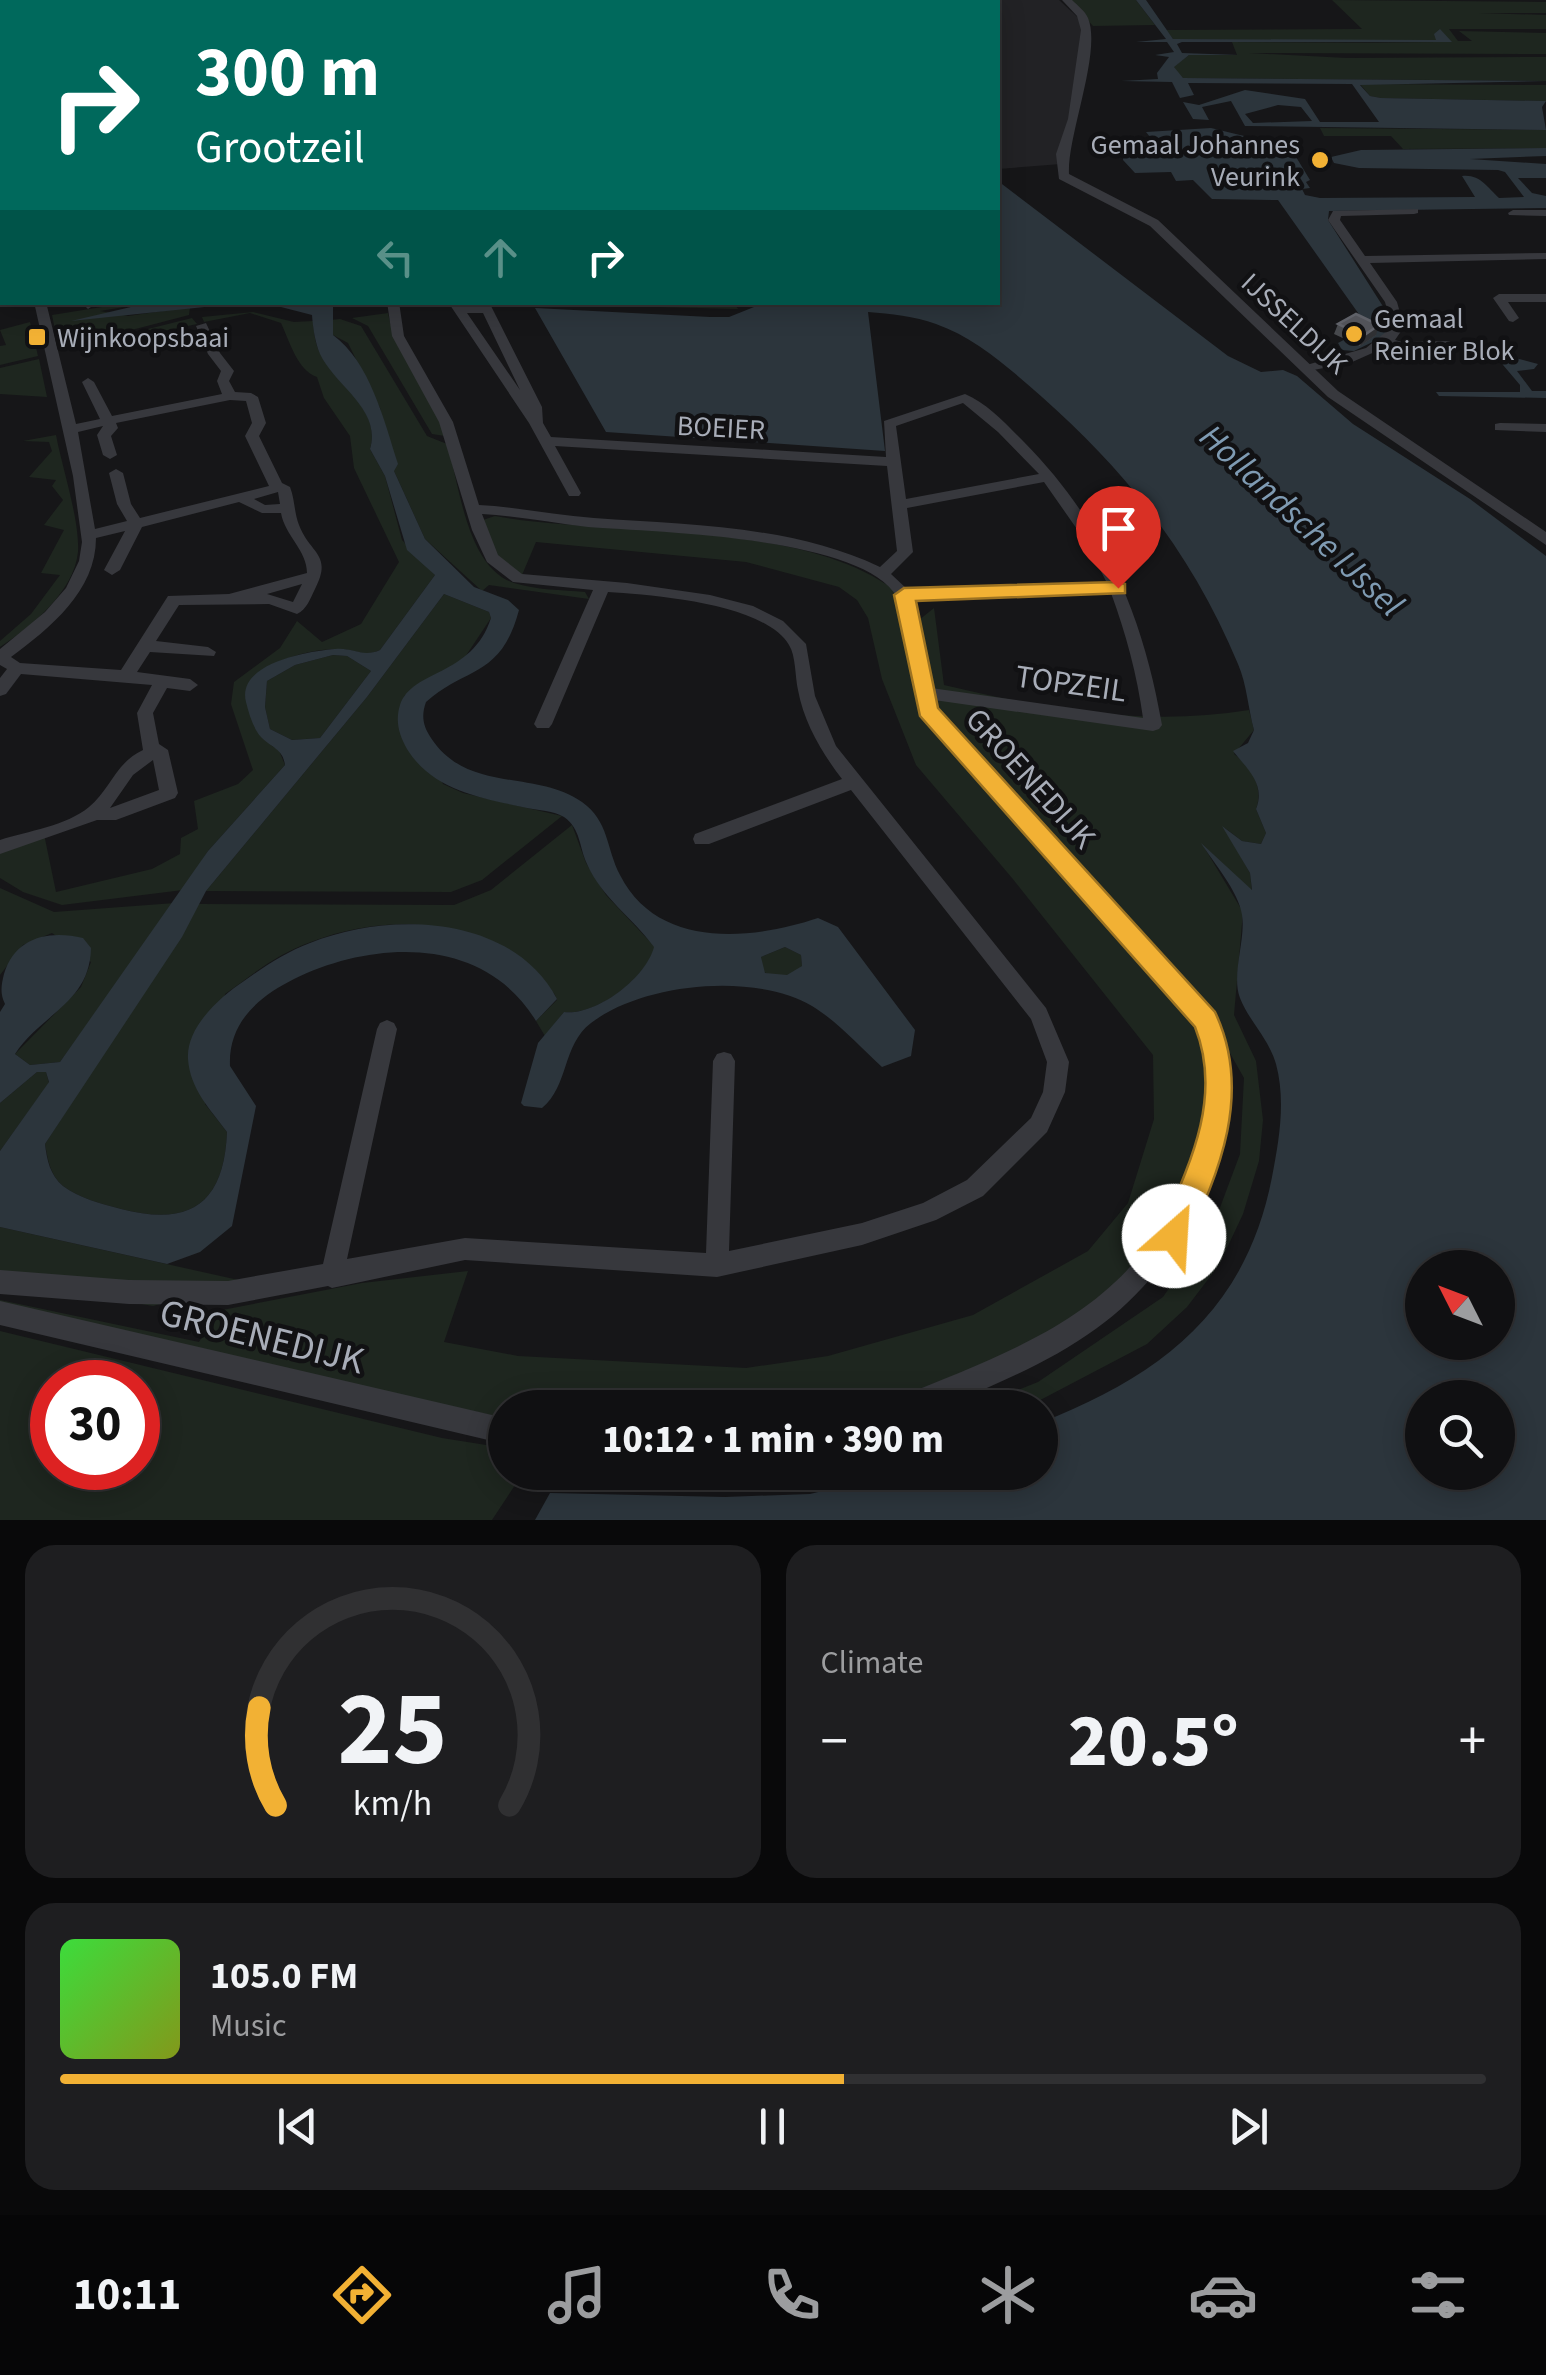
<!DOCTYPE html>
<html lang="en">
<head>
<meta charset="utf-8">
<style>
  :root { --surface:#101012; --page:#1e1e20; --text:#f1f3f6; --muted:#9c9d9f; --line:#303032; --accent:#f2b134 }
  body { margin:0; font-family:"Source Sans 3",sans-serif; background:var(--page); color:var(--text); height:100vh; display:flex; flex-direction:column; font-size:38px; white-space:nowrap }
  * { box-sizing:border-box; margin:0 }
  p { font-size:32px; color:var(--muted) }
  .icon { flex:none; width:55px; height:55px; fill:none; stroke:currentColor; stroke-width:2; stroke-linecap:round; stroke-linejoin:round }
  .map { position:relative; height:1520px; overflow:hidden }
  .panel { display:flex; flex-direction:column; gap:25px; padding:25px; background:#09090a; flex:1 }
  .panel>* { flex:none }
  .banner { position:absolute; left:0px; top:0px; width:1000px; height:305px; box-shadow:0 5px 25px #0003,0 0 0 2px var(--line); background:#00695c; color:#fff; overflow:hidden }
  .needle { width:65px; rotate:312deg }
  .fabs { position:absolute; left:1405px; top:1250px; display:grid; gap:20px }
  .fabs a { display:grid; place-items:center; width:110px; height:110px; border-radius:50%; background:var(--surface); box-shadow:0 5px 25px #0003,0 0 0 2px var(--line); font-size:50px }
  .speed { position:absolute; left:30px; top:1360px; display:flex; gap:20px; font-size:50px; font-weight:700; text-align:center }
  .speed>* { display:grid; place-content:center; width:130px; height:130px; border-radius:50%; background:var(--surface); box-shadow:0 5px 25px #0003,0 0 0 2px var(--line); line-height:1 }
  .speed .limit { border:15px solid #d22; background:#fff; color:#111 }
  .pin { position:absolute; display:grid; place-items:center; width:85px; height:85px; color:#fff; margin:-102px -42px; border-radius:50% 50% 50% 0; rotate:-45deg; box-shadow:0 0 10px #0007 }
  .pin .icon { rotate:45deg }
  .me { position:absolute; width:110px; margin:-55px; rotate:26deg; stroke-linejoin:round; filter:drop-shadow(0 0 8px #0008) }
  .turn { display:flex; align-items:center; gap:35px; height:210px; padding:0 30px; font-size:45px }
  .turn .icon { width:130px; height:130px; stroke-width:2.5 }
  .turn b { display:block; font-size:70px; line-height:85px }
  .lanes { display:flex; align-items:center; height:95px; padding:0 30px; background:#0003; justify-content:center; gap:50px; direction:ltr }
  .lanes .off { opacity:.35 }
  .big { font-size:75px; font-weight:800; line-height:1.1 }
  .panel .tile { flex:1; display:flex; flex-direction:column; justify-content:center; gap:15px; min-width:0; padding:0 35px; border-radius:30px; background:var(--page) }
  .panel .dial { align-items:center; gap:0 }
  .dial svg { height:260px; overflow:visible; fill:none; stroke:var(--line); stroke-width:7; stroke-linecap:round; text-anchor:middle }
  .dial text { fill:var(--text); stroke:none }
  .song { display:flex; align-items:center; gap:30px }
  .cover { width:120px; height:120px; border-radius:15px; background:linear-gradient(135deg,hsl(120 70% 55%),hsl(70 70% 35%)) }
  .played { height:10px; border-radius:5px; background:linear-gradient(90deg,var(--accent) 55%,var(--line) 55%) }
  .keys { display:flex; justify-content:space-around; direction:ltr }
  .heat { display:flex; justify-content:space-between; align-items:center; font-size:55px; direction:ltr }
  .panel .tiles { flex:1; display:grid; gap:25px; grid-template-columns:1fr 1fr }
  .tile:last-child { grid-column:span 2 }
  .trip { position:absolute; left:488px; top:1390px; width:570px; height:100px; border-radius:50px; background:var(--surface); box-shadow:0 5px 25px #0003,0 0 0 2px var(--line); font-weight:800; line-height:100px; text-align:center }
  .tab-bar { display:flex; height:160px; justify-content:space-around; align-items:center; background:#060607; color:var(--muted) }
  .tab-bar .icon { width:70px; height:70px }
  .tab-bar .current { color:var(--accent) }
  .tab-bar b { font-size:45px; color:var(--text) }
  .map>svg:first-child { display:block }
  .built { fill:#222225 }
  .green { fill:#1e261f; fill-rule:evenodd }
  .water { fill:#2c353c; fill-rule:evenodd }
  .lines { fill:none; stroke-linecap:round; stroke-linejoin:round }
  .minor { fill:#37383d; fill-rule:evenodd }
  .tertiary { fill:#37383d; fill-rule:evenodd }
  .wall { fill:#47494d }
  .shaded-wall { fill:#2f3033 }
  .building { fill:#525359; stroke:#5f6168; stroke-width:2.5 }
  .route { fill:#f2b134; stroke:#9d7322; stroke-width:2.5 }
  .poi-dot { fill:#f2b134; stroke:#111113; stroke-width:4 }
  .labels { text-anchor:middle; stroke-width:9; stroke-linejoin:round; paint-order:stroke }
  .far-poi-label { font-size:28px; fill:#a8adb8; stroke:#111113; text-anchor:start }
  .far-street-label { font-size:28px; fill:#a8adb8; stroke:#111113 }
  .street-label { font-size:32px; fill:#a8adb8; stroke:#111113 }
  .water-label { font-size:35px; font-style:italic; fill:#7f9bb3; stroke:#111113 }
  .near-street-label { font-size:38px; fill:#a8adb8; stroke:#111113 }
</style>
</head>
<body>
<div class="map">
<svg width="1546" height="1520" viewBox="0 0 1546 1520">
  <rect width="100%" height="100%" fill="#161618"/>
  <path class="built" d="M768,0H1059L1086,25L1061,164L998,169V2Z"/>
  <path class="green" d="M1070,0H1136L1155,25L1093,26Z
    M1332,0L1546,2V13H1479L1546,15V29H1449L1458,41H1472L1459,31L1546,33V54L1249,53L1347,58L1546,57V81L1183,78L1175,74L1174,66L1189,55H1237L1232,42L1437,43L1173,39L1166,30L1362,29Z
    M1360,84L1546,85V101L1381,98L1370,96Z
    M1320,128L1546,130V148L1403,149L1391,136H1324Z
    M133,302L148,303L100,311L128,316L190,307L189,315L59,349L52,315Z
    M494,303V302L739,303L735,304L738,309Z
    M253,312L294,322L313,321C314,332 315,344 320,353C336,384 382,409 370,449L385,476L402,540L435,575L380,650C364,657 357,650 341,649C315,648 277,658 256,675L272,746L278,748L285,765L208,851L183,890L62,905L23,892L0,878V852L44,834L56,892L152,869L180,854L181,838L198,829L194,801L238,784L253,770L231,704L234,682L280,648L297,621L322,642L361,624L399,562L354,468L350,436L324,398L317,377C297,370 290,342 281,323L250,313L204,322L202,317Z
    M388,313C396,358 431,393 445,436L432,434L368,326L352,318Z
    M192,318L197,324L137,337L138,341L80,351L76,347Z
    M340,319L361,326L427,436L447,444C460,485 466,567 514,583C536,590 562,590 585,592L589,599L489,585L482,591L425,539L394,471L380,408L348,343L333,335L330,320Z
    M30,322L38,356L0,365V346L6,345L0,330Z
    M39,359L47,397L0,394V368Z
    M56,435C62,467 80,521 78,552C74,592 31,627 0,647V641L31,614L60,575L41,573L64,530L44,525L63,500L52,486L56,480L29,477L52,451L49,442L23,441Z
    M495,516C612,537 806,518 901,595L920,712L1123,935L1199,1030L1208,1056L1207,1104L1192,1189L1123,1298L910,1407L505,1408V1418L0,1310V1300L199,1342L217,1311L362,1283L468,1271L444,1342L518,1356L746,1368L828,1356L973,1315L1088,1251L1128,1203L1154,1119L1153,1055L1012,878L916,765L882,679L868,618L857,600L839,587L746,562L536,542L522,575L495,554L483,520Z
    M444,594L489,612L491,618L463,660L404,696L443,784L463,793L562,816L482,880L451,892L206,891L367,697Z
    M934,608L944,685C1045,709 1145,727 1249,710L1254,730L1234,754C1252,768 1264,788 1256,809L1266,833L1261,844L1242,841L1225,828L1250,873L1252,892L1204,847L1243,912L1234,1015L1256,1061L1263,1120L1259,1161L1243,1214L1219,1265L1187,1307L1147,1344L1027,1407H976L1038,1382L1163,1297L1215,1221L1240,1154L1244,1078L1209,1016L933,705L919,620Z
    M333,655L347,656L371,671L320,738L292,740L270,729L265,707L267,681L295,665Z
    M572,825L586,863L606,895L655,947C646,978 597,1016 564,1012L545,1036L536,1021L557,1000L555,995C492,910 371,908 282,955C262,966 244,981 225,994L205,1104L227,1132C224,1204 190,1227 121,1209C102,1204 79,1198 63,1186C50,1175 48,1160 45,1144L199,904L454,905L491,890Z
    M0,888L54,912L175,903L60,1062L30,1065L15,1054L81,987L91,962L52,933L23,945L0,975Z
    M785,947L801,955L802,966C791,977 774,981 762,970L761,957Z
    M37,1072H46L49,1083L0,1151V1103Z
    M0,1227L243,1281L153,1306L0,1280Z
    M0,1331L442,1438L505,1448V1472L523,1473L492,1520H0ZM52,1382H138V1468H52Z"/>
  <path class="water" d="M0,0L536,2H2V8Z
    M1136,0H1146L1173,39L1436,40L1434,34L1440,29L1452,42H1182L1177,44L1182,53L1239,55H1189L1174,67L1183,78L1546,81L1360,85L1370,96L1381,98L1546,101L1542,107L1546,130L1245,126L1231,101L1202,107L1209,120L1193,119L1183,102L1199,105L1245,90L1305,99L1320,122H1379L1352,84L1188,83L1194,95L1180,98L1172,82L1121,81L1158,79L1157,73L1169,57L1155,55L1174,52L1167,42H1136L1166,39ZM1278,105L1301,107L1312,121L1253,123L1245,114Z
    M1211,128L1290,147L1310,180L1306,182L1310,188L1302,189L1305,195L1320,198L1475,197L1462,176C1480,174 1487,187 1499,198L1524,197L1505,172L1498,170L1359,168L1334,163L1331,157L1361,150L1546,148V156L1470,159L1546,164V178H1518L1532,193L1546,196V208L1329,211L1328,220L1391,319L1387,335L1354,351L1342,350L1338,343L1368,327L1278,200L1212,199L1193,180L1176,181L1171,172L1135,173L1123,160L1124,149L1154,142L1146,132Z
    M998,181L1228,356L1261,372L1283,370L1297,376L1353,424L1470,499L1546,556V1520H535L550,1493L725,1497L810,1494L897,1473L1040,1472V1423C1162,1375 1246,1311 1272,1177C1279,1141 1286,1101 1276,1064C1269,1039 1249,1021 1240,998C1231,974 1246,940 1242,915C1239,892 1213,862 1201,843L1252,890L1250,873L1222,826L1242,841L1261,844L1266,833L1256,809C1266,784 1247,769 1233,751L1248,743L1254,730C1248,708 1247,685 1238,664C1193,556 1128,473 1042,397C1010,369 976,338 936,324C914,316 891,314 868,312L885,451L606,432L535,308L710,317H729L764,303L998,302ZM1422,1268H1498V1342H1422ZM1422,1398H1498V1472H1422Z
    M148,303H333V335C370,362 384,420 398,464L394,471L425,539L474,587L508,600L519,610C501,678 466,666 426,702C421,716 423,726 431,738C468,794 534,769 582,802C609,821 606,848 620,875C658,950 752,940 818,918L838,927L915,1030L911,1056L882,1067C860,1047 837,1021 812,1006C754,972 643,983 591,1023C562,1045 569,1086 542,1108L524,1106L521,1103L538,1043L564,1012C596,1016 646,978 654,947C633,918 602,898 587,864C579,847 581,829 564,817C554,811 538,810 527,808C482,798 433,791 407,749C399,735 395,721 400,705C412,669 472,677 491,618L489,612L444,594L367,697L206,891L182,937L45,1144C47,1160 50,1175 63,1186C79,1198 102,1204 121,1209C190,1227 224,1204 227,1132C210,1109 190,1089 188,1059C186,1027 220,997 244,981C265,966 286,952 310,943C389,911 512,914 557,999L536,1021C484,935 374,940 294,979C258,997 228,1023 230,1066L256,1106L232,1226L200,1252L167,1264L0,1227V1151L49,1082L46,1072H37L0,1103V1012L5,1004C0,994 1,986 4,974C15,937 49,930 83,938L91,948C90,1003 41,1014 15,1054L30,1065L60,1062L208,851L285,765C283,749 272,748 261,737C253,728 249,714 246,702C236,663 309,651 335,649C353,647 362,658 380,650L435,575L407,550L385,476L370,449C382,409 335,386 320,354C315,342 313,328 312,315L281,307L214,306L71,321ZM333,655L347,656L371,671L320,738L292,740L270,729L265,707L267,681L295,665ZM785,947L801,955L802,966L787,975L765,973L761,957Z
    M1492,352L1538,364L1534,369L1517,371L1532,391H1546V398L1439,396L1436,392H1520V385Z"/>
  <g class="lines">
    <path class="minor" d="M587,0H596L597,2H589Z
      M0,17L2,18V22L0,23Z
      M2,66V74L0,75V67Z
      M0,85H2V91H0Z
      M0,167H2V173H0Z
      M1418,209V213L1414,214L1341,216L1340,220L1365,256L1546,253V259L1370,263L1397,302L1404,327L1395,340L1402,342L1449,341L1455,345L1449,349L1401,350L1388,346L1350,363L1303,372V366L1366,348L1392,327L1385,302L1328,220L1333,211Z
      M1513,210H1546V216L1509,215L1508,213Z
      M0,254H2V261H0Z
      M1546,294V302H1508L1519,318L1513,322L1509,321L1493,298L1499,294Z
      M34,302H46L76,424L100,419L82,382L88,378L94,382L112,416L222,394L217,381L221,371L208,354L196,326L206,323L220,353L234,371L229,381L235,392L251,393L258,397L266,423L259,436L282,483L290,487C295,500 294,512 299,525C310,554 333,554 315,589C310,599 307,609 297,614L269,604L179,605L156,641L208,647L216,652L214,656L150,652L137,672L190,679L198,685L190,691L167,688L153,713L159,744L168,750L178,793L175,798L116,820H97L0,854V840C28,831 66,826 89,807C110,790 116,762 143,750L137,713L152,685L21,674L6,694L0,696V678L7,669L0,665V649L45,612L66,588L79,561L82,542L73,476ZM230,400L246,401L252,423L245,436L269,486L140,518L131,504L123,473L116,469L109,473L117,504L127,521L95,529L78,432L103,426L97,435L103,455L110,459L117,455L111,436L118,428L116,423ZM278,492L280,504L265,505L254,499ZM239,502L262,513H281C285,536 307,550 307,573L229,594L168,596L121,670L20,663L11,657C50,628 96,591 96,538L125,531L104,570L112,575L120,570L142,527ZM302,584L293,602L267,594ZM153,760L159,790L110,808L133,775Z
      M81,302H93L94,305L88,309Z
      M387,302H399L404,336L453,422L479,505C517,507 555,515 594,518C689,525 791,525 880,567L897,551L887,466L555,446L581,493L579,496H569L529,423L448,302L491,306L542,407L543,423L551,437L886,457L884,421L965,394C987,403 1007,425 1024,442C1104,523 1143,615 1162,725L1159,729L1153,731L934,700L936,709L1213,1015C1264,1123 1186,1264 1097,1328C1053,1360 1004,1381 954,1402L939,1408H892L895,1399C1026,1345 1133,1311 1192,1168C1210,1122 1213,1072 1197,1026L922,715C910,687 907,651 901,619C900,613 900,602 897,597C863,536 653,532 588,527C553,523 517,516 482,514L498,555L522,574L627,583L710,595L753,606L783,621L806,644L815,696L836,746L1046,1008L1069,1062L1065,1092L1047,1132L983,1196L936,1220L862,1245L717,1277L465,1260L332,1288L328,1286L228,1305L129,1304L0,1294V1270L129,1280L228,1281L323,1264L377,1029L380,1023L387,1020L394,1023L397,1029L347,1259L465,1238L706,1253L713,1061L717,1054L724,1052L731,1054L735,1061L729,1251L862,1223L923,1203L967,1180L1031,1118L1043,1092L1047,1062L1031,1019L851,790L709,844H695L693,839L695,834L842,779C822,753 804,723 798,690C795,677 796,656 789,645C764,603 653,595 608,592L552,724L549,728H537L534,724L593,590L513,582L487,562L472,530L439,422L392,336ZM467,313H483L520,390ZM963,403L998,432L1039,474L906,499L896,426ZM1044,482L1086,542L1107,583L908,590L891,574L913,552L907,508ZM1111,593C1126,634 1137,674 1143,718L931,688L913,600Z
      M1500,423L1546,424V432L1495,430V424Z
      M0,1301L505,1418V1444L0,1325Z"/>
    <path class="tertiary" d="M571,0H581L582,2H573Z
      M1062,0H1072C1078,6 1085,11 1088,18C1102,52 1067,136 1069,174L1158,220L1338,391L1546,532V545L1328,397L1150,226L1059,179L1056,154L1068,119L1081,30L1077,16Z
      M0,114H2V120H0Z"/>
  </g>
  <path class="wall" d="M1338,324L1376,335L1360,346L1334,334Z"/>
  <path class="shaded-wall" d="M1379,325L1376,335L1360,346L1363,336Z"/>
  <path class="building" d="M1356,314L1379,325L1363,336L1338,324Z"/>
  <path class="route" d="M1118,582L1125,584V593L916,601L938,708L1215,1012C1253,1092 1220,1172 1184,1247L1174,1251L1163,1247L1158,1236C1187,1170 1224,1100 1195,1027L920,716L894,595L904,588Z"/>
  <g class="poi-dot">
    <circle cx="1320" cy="160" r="10"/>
    <circle cx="1354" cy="334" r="10"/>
    <rect x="27" y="327" width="20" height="20" rx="5"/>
  </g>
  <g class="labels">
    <g class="far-poi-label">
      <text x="1300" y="154" text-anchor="end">Gemaal Johannes<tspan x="1300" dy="32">Veurink</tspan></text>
      <text x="1374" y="328">Gemaal<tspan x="1374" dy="32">Reinier Blok</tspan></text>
      <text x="57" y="347">Wijnkoopsbaai</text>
    </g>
    <g class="far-street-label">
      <text transform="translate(1295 323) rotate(43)" y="10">IJSSELDIJK</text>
      <text transform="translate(721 427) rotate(3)" y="10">BOEIER</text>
    </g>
    <g class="street-label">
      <text transform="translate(1071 683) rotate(8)" y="11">TOPZEIL</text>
      <text transform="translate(1031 778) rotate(48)" y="11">GROENEDIJK</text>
    </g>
    <g class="water-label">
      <text transform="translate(1302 520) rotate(43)" y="12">Hollandsche IJssel</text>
    </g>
    <g class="near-street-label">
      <text transform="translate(262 1336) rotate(14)" y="13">GROENEDIJK</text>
    </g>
  </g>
</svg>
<div class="fabs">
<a><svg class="needle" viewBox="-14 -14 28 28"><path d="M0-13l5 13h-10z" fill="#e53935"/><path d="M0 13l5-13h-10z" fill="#9c9d9f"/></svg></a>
<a><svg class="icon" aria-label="search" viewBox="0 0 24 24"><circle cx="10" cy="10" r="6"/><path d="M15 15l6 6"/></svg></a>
</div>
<div class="speed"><div class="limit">30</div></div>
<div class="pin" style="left:1118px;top:588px;background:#d93025"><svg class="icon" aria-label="arrive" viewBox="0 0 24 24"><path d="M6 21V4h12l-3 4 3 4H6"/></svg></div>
<svg class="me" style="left:1174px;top:1236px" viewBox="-20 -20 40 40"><circle r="19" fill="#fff"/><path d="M0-13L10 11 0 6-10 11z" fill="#f2b134"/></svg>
<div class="trip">10:12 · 1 min · 390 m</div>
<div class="banner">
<div class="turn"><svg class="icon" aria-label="right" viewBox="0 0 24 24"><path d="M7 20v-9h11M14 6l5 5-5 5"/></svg><div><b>300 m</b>Grootzeil</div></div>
<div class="lanes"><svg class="icon off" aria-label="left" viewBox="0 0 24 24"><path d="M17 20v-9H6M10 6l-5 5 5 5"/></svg><svg class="icon off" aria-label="ahead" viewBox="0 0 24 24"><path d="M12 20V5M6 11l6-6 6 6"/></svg><svg class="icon" aria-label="right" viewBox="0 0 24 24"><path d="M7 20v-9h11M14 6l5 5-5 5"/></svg></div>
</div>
</div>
<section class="panel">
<div class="tiles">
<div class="tile dial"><svg viewBox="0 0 100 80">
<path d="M14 69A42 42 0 1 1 86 69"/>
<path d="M14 69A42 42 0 0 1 9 39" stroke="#f2b134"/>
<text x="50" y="56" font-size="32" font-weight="700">25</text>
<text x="50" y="72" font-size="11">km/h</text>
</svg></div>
<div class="tile"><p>Climate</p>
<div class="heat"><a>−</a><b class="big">20.5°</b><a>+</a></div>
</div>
<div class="tile">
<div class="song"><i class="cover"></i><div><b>105.0 FM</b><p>Music</p></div></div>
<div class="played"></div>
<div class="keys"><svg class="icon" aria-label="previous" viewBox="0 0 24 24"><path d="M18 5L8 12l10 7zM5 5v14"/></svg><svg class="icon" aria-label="pause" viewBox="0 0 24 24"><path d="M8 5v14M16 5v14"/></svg><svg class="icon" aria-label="next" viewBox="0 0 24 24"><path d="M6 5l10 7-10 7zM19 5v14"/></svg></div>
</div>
</div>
</section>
<nav class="tab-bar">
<b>10:11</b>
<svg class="icon current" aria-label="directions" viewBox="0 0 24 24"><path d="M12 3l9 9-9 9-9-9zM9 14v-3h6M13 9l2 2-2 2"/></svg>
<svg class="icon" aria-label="music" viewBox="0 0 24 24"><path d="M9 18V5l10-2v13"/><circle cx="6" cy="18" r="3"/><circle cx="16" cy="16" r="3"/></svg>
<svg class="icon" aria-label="phone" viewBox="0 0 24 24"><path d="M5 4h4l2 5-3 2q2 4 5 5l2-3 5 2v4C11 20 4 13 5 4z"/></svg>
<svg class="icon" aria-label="climate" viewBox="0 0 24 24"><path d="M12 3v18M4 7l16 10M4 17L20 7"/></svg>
<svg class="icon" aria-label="car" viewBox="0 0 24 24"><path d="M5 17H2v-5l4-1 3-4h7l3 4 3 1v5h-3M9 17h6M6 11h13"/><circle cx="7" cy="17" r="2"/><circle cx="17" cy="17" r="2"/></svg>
<svg class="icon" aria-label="filters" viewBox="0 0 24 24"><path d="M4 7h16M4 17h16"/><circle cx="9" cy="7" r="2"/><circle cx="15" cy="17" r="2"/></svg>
</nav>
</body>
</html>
